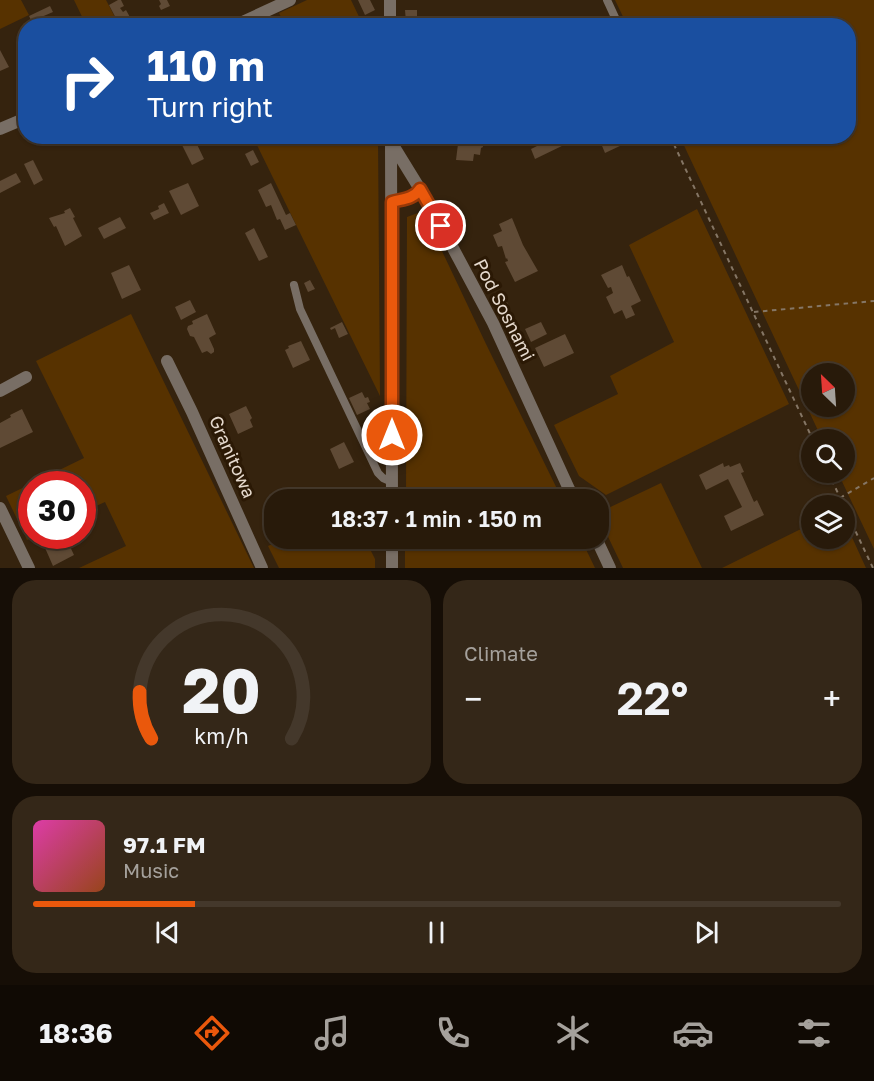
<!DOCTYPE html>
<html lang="en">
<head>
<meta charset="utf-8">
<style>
  :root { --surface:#281a0a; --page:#342718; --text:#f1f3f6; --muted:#a5a19c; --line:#44382b; --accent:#ea580c }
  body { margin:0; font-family:"Golos Text",sans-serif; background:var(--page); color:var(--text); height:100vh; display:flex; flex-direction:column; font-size:22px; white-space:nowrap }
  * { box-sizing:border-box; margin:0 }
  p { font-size:20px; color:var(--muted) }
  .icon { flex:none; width:33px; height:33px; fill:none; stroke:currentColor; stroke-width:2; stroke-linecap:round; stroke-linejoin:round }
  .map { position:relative; height:568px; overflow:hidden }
  .panel { display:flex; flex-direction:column; gap:12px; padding:12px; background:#160e06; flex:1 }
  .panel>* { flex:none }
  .hud { position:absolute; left:18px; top:18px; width:838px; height:126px; border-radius:24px; box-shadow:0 2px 4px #0004,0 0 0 2px var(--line); background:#1a4fa0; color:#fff; overflow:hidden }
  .needle { width:39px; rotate:335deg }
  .fabs { position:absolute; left:801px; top:363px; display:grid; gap:12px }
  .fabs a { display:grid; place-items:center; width:54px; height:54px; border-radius:50%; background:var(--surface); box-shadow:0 2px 4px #0004,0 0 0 2px var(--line); font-size:30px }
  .speed { position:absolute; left:18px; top:471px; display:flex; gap:12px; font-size:30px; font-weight:700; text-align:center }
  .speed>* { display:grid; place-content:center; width:78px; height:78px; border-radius:50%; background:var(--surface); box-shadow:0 2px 4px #0004,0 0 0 2px var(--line); line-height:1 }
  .speed .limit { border:9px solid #d22; background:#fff; color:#111 }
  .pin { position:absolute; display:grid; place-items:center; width:51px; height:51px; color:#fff; margin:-26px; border:3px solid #fff; border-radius:50%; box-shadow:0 2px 6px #0007 }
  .me { position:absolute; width:66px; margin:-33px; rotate:0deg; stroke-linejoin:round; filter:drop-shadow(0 0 4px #0008) }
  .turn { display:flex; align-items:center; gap:21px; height:126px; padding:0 30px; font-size:27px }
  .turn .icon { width:78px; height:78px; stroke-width:2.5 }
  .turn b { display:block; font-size:42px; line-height:51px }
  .big { font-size:45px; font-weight:600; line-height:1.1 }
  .panel .card { flex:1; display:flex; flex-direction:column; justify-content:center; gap:9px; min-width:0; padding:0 21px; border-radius:24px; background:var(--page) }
  .panel .dial { align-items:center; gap:0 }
  .dial svg { height:156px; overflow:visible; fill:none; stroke:var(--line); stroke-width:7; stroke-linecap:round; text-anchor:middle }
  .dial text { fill:var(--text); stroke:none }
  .song { display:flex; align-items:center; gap:18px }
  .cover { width:72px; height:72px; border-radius:9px; background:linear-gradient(135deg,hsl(320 70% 55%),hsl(20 70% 35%)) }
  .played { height:6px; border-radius:3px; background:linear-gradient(90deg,var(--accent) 20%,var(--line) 20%) }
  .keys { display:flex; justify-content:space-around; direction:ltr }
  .heat { display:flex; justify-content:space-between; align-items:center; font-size:33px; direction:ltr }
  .panel .tiles { flex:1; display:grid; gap:12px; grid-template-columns:1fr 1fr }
  .card:last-child { grid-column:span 2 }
  .trip { position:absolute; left:264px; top:489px; width:345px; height:60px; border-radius:24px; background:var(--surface); box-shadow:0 2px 4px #0004,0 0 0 2px var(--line); font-weight:600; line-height:60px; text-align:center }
  .tab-bar { display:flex; height:96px; justify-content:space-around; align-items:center; background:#100a04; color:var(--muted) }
  .tab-bar .icon { width:42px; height:42px }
  .tab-bar .current { color:var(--accent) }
  .tab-bar b { font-size:27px; color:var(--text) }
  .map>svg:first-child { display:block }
  .green { fill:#573200; fill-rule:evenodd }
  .building { fill:#5f4a35 }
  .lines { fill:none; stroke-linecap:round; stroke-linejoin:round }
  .path { stroke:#857665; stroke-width:2; stroke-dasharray:4.5 4.5; stroke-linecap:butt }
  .lane { stroke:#786e65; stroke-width:8 }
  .street { stroke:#786e65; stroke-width:12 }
  .route-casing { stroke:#983908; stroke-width:15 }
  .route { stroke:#ea580c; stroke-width:10 }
  .labels { text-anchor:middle; stroke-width:6; stroke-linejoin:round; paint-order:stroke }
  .street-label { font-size:18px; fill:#e6dace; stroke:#2b1905 }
</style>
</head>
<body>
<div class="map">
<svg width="874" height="568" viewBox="0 0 874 568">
  <rect width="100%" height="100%" fill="#35230e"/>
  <path class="green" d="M0,0H21L29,15L0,29Z
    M74,0H106L119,25H86Z
    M307,0H351L363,25H285L279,13Z
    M615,0H874V549L838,473L844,472V440L822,439L680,137L849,136V26L627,25ZM812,374H844V406H812Z
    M253,137H378L380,396Z
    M697,209L789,404L606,495L579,476L554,425L618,394L610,376L674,342L629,245Z
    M423,211L486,344L562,499H406L407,217Z
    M131,314L254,568H79L126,546L105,502L83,512L82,484H32V536H37L27,540L6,496L84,458L36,361Z
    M661,483L702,568H623L600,520L602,511Z
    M845,522L866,568H722L811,524L812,538H844Z
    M283,539H365L375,559V568H279L268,546Z
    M405,539H581L595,568H405Z"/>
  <path class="building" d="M118,0H121L124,6L120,8L123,12L126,10L131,19L127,21L129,25L134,23L135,26H120L109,5Z
    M159,0H167L170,6L161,10L159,6L161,4Z
    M358,0H370L375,10L365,15Z
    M50,6L53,12L39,18L43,26H34L29,16Z
    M405,10H417V22H406Z
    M0,50L9,67L0,71Z
    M133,136H154L136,145Z
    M184,136H193L204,159L192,165L179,139Z
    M459,136L482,138L483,147L481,148L480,155L474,154L473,161L456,160Z
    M525,136H562L566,144L535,159L531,149L537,146L533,139L528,142Z
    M593,136H618L622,145L605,153L600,141L596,143Z
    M253,150L259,162L251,166L245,154Z
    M33,160L43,180L34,185L24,164Z
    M16,173L21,182L0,193V181Z
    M188,183L199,206L181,215L169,191Z
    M271,183L286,215L290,213L296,225L285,230L280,219L277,220L271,205L266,207L258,190Z
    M164,203L169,213L154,220L150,213L159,209L158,206Z
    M70,208L75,217L73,218L82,236L65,246L56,226L54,227L49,218L65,213L64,211Z
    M120,217L126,228L104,239L98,228Z
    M512,218L523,245L538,271L515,282L505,262L508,261L507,258L506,259L502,246L498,247L493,235L502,231L499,224Z
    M254,228L268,257L259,261L245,233Z
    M129,265L141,290L122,299L111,273Z
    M622,265L627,277L629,276L641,301L631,306L635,315L626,319L622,310L614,314L606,297L613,293L611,287L608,288L601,275Z
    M310,280L315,289L308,292L304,283Z
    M503,294L509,306L501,310L495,298Z
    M190,300L196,312L181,320L175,307Z
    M207,314L216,334L209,338L214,349V352L211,354L207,351L202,353L194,337L190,336L187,329L188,326L193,324L192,321Z
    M342,322L348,334L339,338L335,328L331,330L330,328Z
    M541,322L547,334L531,342L525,329Z
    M565,334L574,353L544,367L535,348Z
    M301,341L310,360L293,368L285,350L289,348L288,346Z
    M362,392L365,398L368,397L370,402L367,403L370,409L357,415L349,398Z
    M246,406L252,418L250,420L253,427L238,434L229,414Z
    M22,409L33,432L0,448V423L11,417L10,415Z
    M344,442L354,462L339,469L330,449Z
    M723,463L724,467L729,465L730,467L740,463L744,472L741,473L754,502L757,500L764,515L731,531L724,516L742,507L728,479L706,490L699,475Z
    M293,490L298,500H274V511L270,501Z
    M53,536H65L74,555L53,566L42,541Z"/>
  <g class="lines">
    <path class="path" d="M670,136L813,440
      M754,312L874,301
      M828,472L844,506
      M840,498L874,478
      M844,507L873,568"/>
    <path class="lane" d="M607,0L619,26
      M391,202C402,199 414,199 420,189
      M294,285L300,309L378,473L383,478L392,482"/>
    <path class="street" d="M390,0V26
      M234,26L290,0
      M0,129L26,118
      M391,142L431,207L493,323L569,489L576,500
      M391,144L392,500
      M167,361L192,412L262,568
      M0,391L26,377
      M0,508L29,568
      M392,538V568
      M596,538L610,568"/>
  </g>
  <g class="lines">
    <defs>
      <path id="route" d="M392,435V202C402,199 414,199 420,189L441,226"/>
    </defs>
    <use href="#route" class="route-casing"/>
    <use href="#route" class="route"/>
  </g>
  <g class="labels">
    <g class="street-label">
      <text transform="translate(504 310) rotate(63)" y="6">Pod Sosnami</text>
      <text transform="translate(232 457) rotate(66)" y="6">Granitowa</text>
    </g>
  </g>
</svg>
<div class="fabs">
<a><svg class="needle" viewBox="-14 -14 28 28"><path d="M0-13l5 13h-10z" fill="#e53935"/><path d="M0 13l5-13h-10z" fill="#a5a19c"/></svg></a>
<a><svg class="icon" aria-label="search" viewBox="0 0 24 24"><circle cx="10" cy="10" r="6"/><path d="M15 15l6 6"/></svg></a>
<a><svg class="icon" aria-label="layers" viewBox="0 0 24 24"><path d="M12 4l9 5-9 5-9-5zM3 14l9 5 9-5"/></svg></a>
</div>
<div class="speed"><div class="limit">30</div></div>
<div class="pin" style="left:441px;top:226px;background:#d93025"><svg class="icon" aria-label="arrive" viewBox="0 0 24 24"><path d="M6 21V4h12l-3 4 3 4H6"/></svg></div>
<svg class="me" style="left:392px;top:435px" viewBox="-20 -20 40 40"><circle r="17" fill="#ea580c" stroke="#fff" stroke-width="3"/><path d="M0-11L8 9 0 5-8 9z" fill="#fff"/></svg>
<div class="trip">18:37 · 1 min · 150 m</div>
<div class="hud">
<div class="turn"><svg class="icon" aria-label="right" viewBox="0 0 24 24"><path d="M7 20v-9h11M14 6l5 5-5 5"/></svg><div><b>110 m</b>Turn right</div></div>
</div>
</div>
<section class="panel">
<div class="tiles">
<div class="card dial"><svg viewBox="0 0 100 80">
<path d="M14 69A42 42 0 1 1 86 69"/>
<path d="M14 69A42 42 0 0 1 8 45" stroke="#ea580c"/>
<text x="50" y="56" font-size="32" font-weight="700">20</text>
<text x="50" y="72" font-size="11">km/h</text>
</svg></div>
<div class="card"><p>Climate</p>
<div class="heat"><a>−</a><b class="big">22°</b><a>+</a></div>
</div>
<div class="card">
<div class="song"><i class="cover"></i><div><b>97.1 FM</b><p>Music</p></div></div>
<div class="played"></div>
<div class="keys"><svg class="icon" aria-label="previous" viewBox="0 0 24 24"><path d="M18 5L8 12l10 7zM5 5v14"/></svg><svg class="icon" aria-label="pause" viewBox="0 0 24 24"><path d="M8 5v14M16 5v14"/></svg><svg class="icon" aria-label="next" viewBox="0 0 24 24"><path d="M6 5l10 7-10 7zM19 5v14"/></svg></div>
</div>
</div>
</section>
<nav class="tab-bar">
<b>18:36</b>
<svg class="icon current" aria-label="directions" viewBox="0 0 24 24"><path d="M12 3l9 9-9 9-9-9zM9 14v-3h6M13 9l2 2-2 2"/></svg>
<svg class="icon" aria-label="music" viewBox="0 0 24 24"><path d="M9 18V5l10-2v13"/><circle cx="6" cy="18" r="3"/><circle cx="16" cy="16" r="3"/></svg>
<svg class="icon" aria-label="phone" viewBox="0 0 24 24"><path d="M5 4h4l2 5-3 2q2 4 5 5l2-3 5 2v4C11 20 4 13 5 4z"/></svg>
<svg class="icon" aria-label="climate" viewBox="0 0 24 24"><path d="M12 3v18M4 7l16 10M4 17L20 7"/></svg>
<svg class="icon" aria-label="car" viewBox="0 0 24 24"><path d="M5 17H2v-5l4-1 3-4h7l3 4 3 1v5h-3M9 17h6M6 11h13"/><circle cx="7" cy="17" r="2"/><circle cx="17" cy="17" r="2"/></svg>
<svg class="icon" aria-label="filters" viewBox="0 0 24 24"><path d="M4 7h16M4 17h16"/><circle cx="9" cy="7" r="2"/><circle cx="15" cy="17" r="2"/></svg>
</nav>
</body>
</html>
